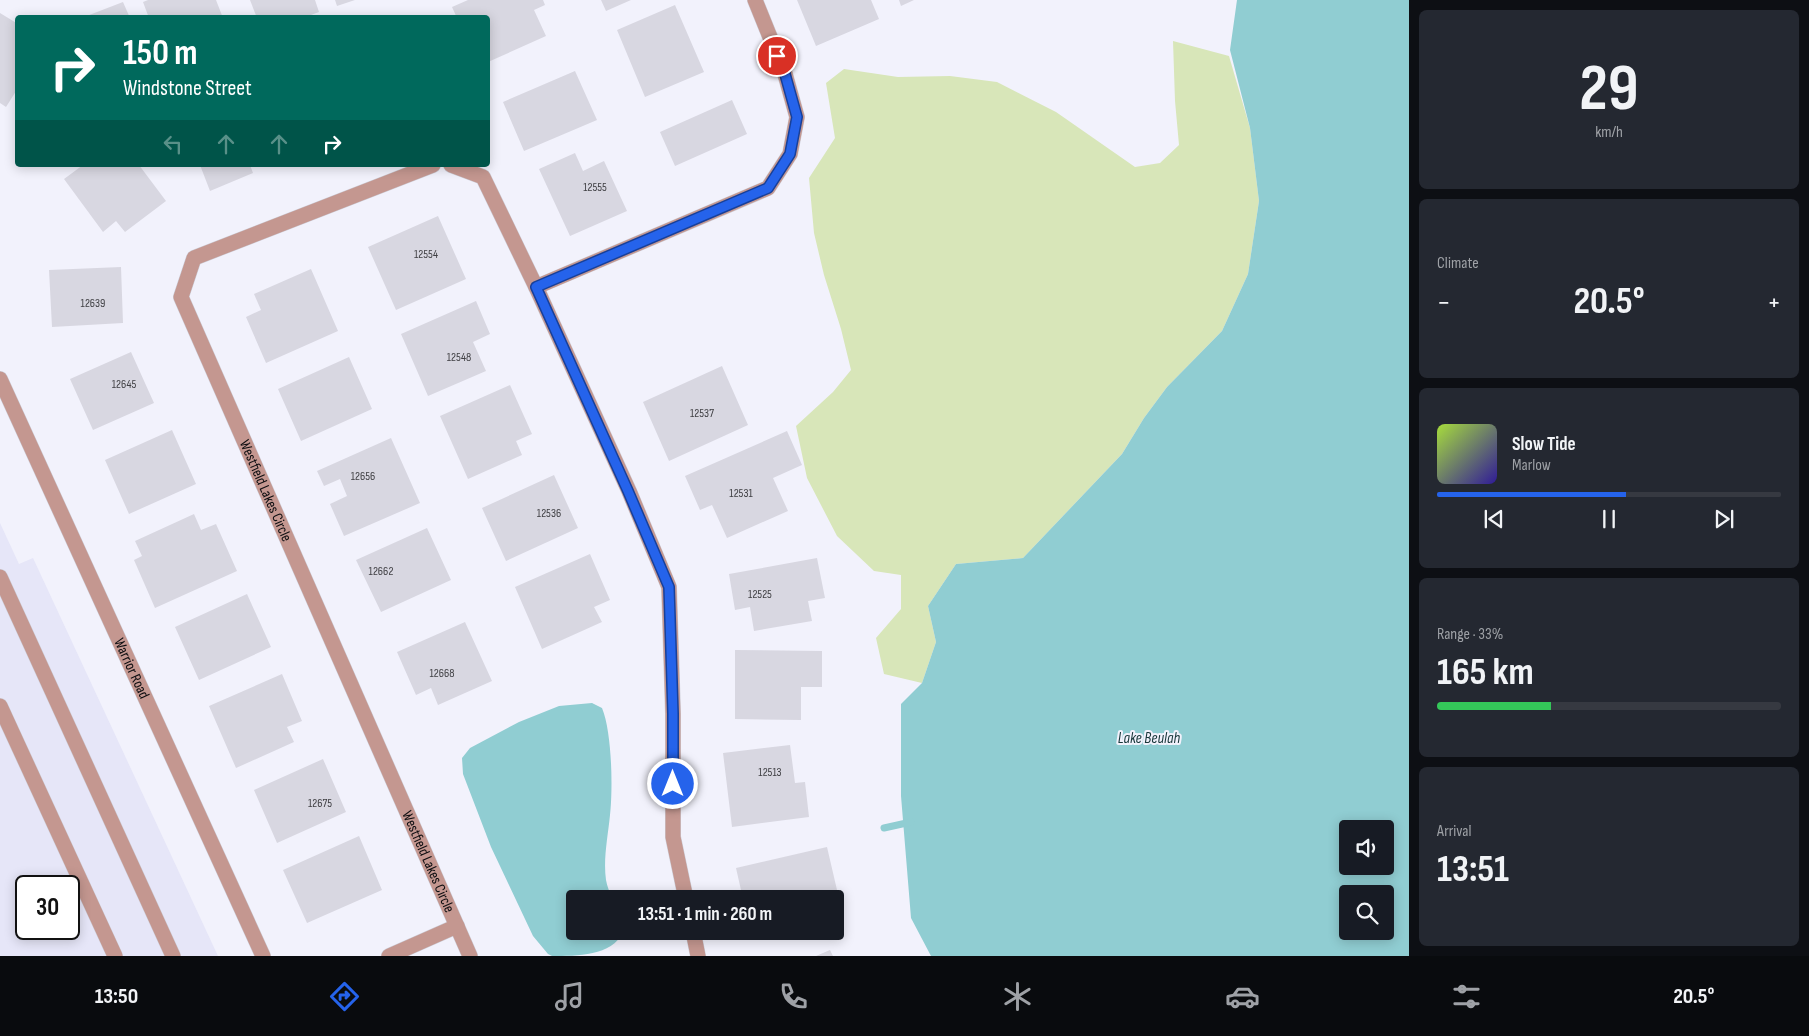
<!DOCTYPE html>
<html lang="en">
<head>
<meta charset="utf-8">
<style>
  :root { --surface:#171b24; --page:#242831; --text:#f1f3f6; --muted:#9ea1a6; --line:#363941; --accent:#2563eb }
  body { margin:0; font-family:"Sofia Sans Condensed",sans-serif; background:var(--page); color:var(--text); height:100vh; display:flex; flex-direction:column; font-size:19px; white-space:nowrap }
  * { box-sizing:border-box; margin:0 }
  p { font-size:16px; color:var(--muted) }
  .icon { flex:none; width:28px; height:28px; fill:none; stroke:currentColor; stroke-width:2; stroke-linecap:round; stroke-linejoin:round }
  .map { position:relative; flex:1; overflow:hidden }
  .side { display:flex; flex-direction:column; gap:10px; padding:10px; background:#0d0f14; width:400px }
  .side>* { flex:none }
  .top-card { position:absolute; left:15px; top:15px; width:475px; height:152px; border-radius:5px; box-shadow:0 2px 12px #0003; background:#00695c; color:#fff; overflow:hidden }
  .controls { position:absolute; left:1339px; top:820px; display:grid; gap:10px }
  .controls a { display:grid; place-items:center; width:55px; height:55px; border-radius:5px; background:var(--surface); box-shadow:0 2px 12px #0003; font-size:25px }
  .speed { position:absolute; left:15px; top:875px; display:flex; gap:10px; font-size:25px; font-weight:700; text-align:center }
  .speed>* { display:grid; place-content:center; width:65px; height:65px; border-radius:50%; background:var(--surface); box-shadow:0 2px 12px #0003; line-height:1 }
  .speed .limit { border:2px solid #111; border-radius:8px; background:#fff; color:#111 }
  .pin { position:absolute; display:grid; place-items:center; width:42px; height:42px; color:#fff; margin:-21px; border:2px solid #fff; border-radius:50%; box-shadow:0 1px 5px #0007 }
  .me { position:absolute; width:55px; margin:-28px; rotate:0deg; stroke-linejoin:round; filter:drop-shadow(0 0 4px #0008) }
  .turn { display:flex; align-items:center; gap:18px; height:105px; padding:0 25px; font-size:22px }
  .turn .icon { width:65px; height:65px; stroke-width:2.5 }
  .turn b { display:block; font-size:35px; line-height:42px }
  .lanes { display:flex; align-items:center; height:48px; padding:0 25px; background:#0003; justify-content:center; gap:25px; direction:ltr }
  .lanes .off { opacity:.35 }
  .big { font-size:38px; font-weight:700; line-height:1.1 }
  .side .widget { flex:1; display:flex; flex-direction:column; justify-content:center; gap:8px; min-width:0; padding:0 18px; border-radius:8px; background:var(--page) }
  .side .dial { align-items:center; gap:0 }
  .dial b { font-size:65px; line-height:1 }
  .song { display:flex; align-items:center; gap:15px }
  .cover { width:60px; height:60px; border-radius:8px; background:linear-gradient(135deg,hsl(80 70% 55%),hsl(250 70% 35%)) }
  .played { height:5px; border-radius:2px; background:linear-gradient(90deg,var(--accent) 55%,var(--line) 55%) }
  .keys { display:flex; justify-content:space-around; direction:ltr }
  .heat { display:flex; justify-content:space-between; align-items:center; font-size:28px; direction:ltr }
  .charge { height:8px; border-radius:4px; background:linear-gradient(90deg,#34c759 33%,var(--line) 0) }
  .trip { position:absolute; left:566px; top:890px; width:278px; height:50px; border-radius:5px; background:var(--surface); box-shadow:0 2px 12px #0003; font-weight:700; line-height:50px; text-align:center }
  .menu { display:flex; height:80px; justify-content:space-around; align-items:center; background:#090b0e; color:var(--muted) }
  .menu .icon { width:35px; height:35px }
  .menu .active { color:var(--accent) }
  .menu b { font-size:22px; color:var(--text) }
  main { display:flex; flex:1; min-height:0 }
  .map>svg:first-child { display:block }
  .built { fill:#e6e6f8; fill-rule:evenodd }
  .green { fill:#d8e6b9 }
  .water { fill:#90cdd2; fill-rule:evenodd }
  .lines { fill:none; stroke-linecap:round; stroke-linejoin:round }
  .stream { stroke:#90cdd2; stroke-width:7 }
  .building { fill:#d8d7e1 }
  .minor-casing { stroke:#cdcdd6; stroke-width:16 }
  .minor { stroke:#c49790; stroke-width:15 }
  .route-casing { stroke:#184099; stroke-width:12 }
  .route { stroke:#2563eb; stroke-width:9 }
  .labels { text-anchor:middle; stroke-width:4; stroke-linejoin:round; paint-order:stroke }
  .number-label { font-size:12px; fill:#404044 }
  .street-label { font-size:15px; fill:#0d0d10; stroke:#f2f2fc }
  .water-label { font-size:16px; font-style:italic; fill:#18373a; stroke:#f2f2fc }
</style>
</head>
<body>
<main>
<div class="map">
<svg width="1409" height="956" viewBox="0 0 1409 956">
  <rect width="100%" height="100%" fill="#f2f2fc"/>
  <path class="built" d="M0,523L19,564L33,558L218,956H0ZM26,886H69V929H26Z"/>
  <path class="green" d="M1173,41L1229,56L1250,128L1259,201L1248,274L1222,331L1167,387L1144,418L1122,454L1023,558L956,564L928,606L936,642L922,683L884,674L876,638L901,609V575L874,571L837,536L807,478L796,426L833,392L851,370L841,329L824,275L814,233L809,178L835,138L826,83L844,69L898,77L950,76L997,82L1056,112L1135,167L1160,163L1179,145L1175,101Z"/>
  <path class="water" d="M1237,0H1409V956H931L911,918L901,796V704L922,683L936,642L928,606L956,564L1023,558L1122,454L1144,418L1167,387L1222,331L1248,274L1259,201L1250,128L1230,50ZM1348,829H1385V866H1348ZM1348,894H1385V931H1348Z
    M592,703L602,708C612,732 613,788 610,815C608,836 603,859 606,880C607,886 610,893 612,899H575V931L623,932C612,956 577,956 552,956L548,954L533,936L491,847L463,774L462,758L470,748L519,722L559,706Z"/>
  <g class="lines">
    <path class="stream" d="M884,828L911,822"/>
  </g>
  <path class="building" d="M148,0H216L223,18H149L143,2Z
    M250,0H315L319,12L303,18H257Z
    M335,0H355L337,6Z
    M468,0H543L545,5L534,10L546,36L488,62V18H457L452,7Z
    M601,0H631L606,11Z
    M797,0H871L879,19L816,46Z
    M899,0H914L901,6Z
    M123,2L130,18H84V17Z
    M675,5L704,72L645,97L617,30Z
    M0,13L18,24V88L6,107L0,103Z
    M575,71L597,120L524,151L503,102Z
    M732,100L747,134L675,166L660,132Z
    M575,153L583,171L604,161L627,211L570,236L539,169Z
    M83,165H139L166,201L125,232L116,221L103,232L64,179Z
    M200,165H250L253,173L210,191Z
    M438,216L466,279L396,310L368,247Z
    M121,267L123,323L52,327L49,270Z
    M311,269L338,331L266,363L246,317L261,310L254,294Z
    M476,301L490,334L473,342L486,371L428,396L401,334Z
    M131,352L154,403L93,430L70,379Z
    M349,357L372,409L301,441L278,389Z
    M722,366L748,425L669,461L643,402Z
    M510,385L532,434L516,441L522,455L468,479L440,416Z
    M172,430L196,484L129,514L105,460Z
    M787,431L802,465L773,478L788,511L727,538L712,505L700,510L685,476Z
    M391,438L420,503L344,536L330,504L347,496L340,479L324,486L317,471Z
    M554,475L578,528L506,561L482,508Z
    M194,514L201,530L216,524L237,571L155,608L134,560L142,556L135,541Z
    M427,528L451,580L381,612L356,560Z
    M590,554L610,600L594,607L602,622L542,649L515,587Z
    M817,558L825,598L808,601L812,621L754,631L750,607L735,610L729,574Z
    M247,594L271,647L199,680L175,627Z
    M465,622L492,681L438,705L431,688L416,695L397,652Z
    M735,650L822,651V687H801V720L735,719Z
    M282,674L302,721L287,727L294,742L236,768L209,706Z
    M790,745L795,783L805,782L809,817L732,827L723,753Z
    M323,759L346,812L277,843L254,790Z
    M359,836L382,890L307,923L283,870Z
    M827,847L844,920L835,922V899H743L736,868Z
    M766,931H790V932L767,937Z
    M830,950L833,956H816Z"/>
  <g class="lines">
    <defs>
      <g id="minor">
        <path id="s1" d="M433,165L194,258L181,297L470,956"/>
        <path d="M451,165L483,177L536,287L629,491L669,587L673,714V837L686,899"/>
        <path d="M536,287L768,188L790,154L797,117L785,74L755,0"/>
        <path id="s2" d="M0,379L263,956"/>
        <path d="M0,577L173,956"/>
        <path d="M0,706L115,956"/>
        <path d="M693,931L698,956"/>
        <path d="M389,956L457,926"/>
      </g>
    </defs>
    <use href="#minor" class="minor-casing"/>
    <use href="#minor" class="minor"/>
  </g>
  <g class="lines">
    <defs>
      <path id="route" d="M673,784V714L669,587L628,491L536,287L768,188L790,154L797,117L785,74L777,56"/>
    </defs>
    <use href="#route" class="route-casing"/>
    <use href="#route" class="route"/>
  </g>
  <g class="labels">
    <g class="number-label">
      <text x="595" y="191">12555</text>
      <text x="426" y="258">12554</text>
      <text x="93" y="307">12639</text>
      <text x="459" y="361">12548</text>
      <text x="124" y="388">12645</text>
      <text x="702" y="417">12537</text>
      <text x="363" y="480">12656</text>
      <text x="741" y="497">12531</text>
      <text x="549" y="517">12536</text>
      <text x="381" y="575">12662</text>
      <text x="760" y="598">12525</text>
      <text x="442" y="677">12668</text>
      <text x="770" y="776">12513</text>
      <text x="320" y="807">12675</text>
    </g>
    <g class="street-label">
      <text dy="5" stroke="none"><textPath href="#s1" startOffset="509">Westfield Lakes Circle</textPath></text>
      <text dy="5" stroke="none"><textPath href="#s2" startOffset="318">Warrior Road</textPath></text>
      <text dy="5" stroke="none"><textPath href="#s1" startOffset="914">Westfield Lakes Circle</textPath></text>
    </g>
    <g class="water-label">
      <text x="1149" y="743">Lake Beulah</text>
    </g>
  </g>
</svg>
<div class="controls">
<a><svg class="icon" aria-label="sound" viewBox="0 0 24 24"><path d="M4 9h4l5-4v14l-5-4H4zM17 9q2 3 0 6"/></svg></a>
<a><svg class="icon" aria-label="search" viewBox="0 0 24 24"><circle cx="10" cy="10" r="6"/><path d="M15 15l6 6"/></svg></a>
</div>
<div class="speed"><div class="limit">30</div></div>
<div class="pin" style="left:777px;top:56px;background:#d93025"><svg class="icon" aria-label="arrive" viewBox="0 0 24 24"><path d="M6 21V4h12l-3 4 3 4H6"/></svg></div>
<svg class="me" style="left:673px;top:784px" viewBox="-20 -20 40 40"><circle r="17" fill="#2563eb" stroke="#fff" stroke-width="3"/><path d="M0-11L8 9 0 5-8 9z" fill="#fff"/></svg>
<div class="trip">13:51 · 1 min · 260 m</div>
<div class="top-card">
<div class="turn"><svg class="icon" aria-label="right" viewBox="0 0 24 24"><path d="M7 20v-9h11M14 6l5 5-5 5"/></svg><div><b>150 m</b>Windstone Street</div></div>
<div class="lanes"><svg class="icon off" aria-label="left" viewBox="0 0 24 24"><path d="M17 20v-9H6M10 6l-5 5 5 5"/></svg><svg class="icon off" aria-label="ahead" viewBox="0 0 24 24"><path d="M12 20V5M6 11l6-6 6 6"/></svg><svg class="icon off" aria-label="ahead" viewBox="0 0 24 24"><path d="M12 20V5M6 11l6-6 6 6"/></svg><svg class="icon" aria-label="right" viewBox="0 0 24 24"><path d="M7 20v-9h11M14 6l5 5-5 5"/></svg></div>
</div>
</div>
<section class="side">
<div class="widget dial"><b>29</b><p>km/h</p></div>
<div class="widget"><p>Climate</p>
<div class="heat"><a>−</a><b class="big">20.5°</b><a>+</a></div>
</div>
<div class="widget">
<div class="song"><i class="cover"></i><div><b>Slow Tide</b><p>Marlow</p></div></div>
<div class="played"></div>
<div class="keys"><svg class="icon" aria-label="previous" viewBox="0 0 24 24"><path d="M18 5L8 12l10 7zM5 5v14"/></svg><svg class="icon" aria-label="pause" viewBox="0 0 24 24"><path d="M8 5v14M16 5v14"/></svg><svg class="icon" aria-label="next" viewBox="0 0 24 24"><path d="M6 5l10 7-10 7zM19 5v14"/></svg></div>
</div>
<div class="widget"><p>Range · 33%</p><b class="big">165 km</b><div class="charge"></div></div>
<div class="widget"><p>Arrival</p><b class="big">13:51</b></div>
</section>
</main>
<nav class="menu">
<b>13:50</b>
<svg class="icon active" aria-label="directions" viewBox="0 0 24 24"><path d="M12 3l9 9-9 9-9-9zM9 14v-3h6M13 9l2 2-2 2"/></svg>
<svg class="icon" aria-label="music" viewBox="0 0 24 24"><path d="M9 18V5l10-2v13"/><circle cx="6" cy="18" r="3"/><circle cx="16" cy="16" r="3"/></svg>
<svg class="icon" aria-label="phone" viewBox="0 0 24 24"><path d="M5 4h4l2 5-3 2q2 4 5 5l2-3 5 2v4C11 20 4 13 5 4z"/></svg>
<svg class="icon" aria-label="climate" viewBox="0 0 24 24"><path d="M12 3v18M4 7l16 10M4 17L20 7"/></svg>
<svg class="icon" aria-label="car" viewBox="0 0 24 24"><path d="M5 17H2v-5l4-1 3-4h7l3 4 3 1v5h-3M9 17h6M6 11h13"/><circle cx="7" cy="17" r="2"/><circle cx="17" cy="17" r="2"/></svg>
<svg class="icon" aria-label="filters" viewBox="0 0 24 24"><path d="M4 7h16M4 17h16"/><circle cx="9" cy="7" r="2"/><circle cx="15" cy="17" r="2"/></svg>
<b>20.5°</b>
</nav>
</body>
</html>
